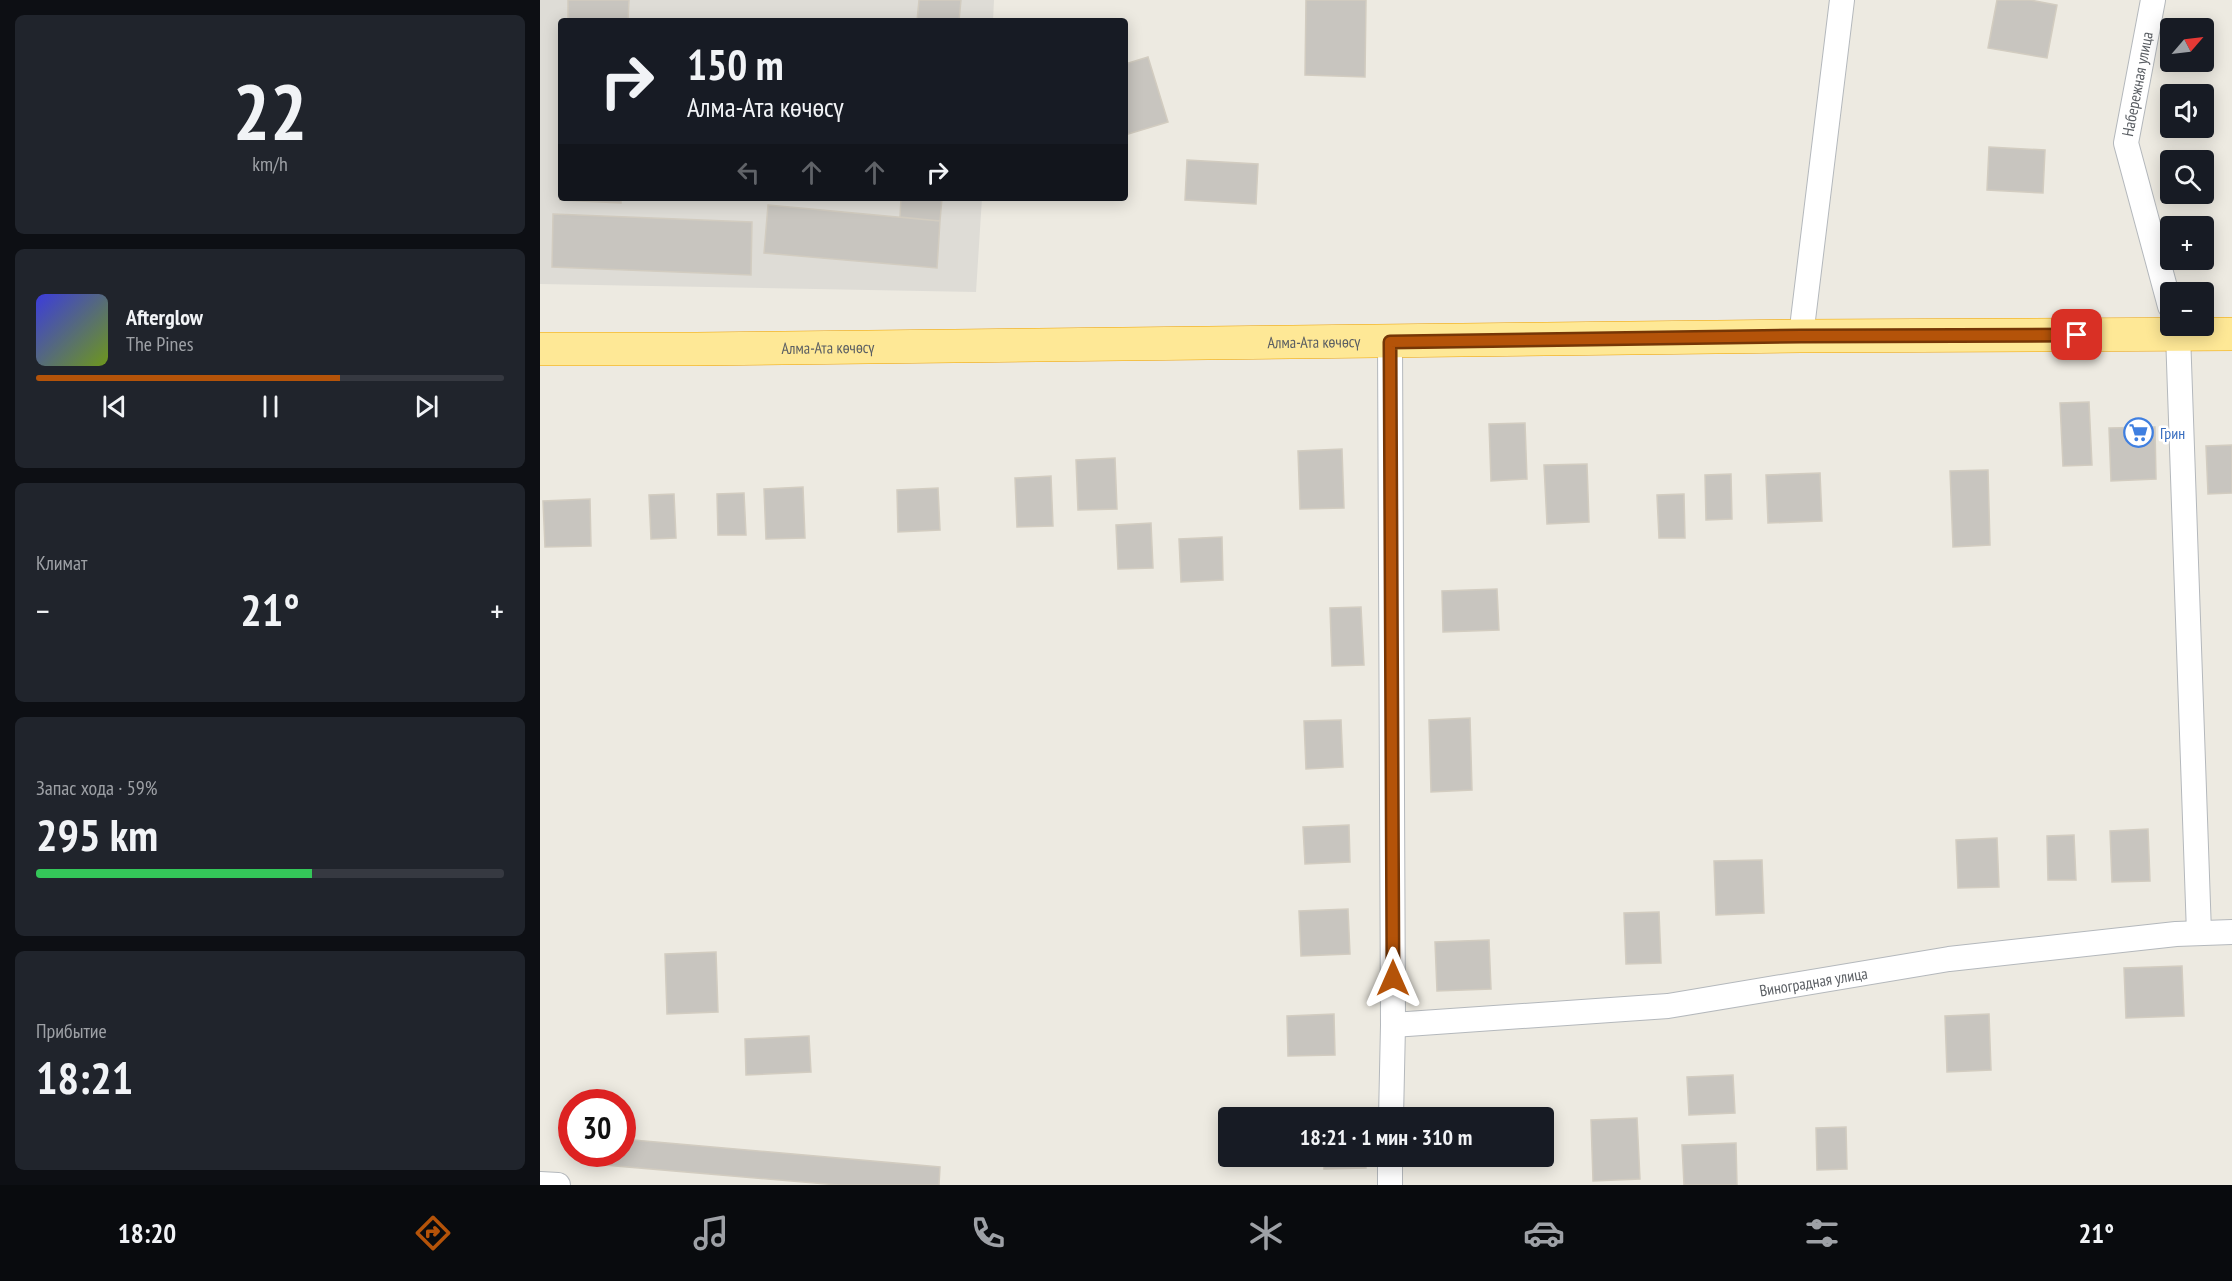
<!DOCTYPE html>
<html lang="ru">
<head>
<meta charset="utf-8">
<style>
  :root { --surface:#171b24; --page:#20242c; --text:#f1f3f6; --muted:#9ea1a6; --line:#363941; --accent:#b45309 }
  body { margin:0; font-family:"PT Sans Narrow",sans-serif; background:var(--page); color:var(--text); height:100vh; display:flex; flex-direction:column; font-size:22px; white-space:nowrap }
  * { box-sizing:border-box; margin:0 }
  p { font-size:20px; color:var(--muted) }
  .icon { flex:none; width:33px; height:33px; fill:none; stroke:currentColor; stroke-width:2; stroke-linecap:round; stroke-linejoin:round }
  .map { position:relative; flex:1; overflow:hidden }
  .panel { display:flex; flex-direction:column; gap:15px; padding:15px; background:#0d0f14; width:540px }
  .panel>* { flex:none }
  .guide { position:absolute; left:18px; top:18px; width:570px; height:183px; border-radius:6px; box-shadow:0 3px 15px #0003; background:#171b24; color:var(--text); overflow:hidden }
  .needle { width:39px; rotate:62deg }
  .fabs { position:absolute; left:1620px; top:18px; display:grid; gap:12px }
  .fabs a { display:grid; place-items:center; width:54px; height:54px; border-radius:6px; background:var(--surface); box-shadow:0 3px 15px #0003; font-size:30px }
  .speed { position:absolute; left:18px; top:1089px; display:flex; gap:12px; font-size:30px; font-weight:700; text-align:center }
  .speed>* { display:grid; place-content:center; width:78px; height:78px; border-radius:50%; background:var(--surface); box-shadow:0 3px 15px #0003; line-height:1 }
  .speed .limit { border:9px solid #d22; background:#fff; color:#111 }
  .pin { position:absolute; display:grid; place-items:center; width:51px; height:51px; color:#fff; margin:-26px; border-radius:12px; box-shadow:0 3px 9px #0006 }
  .me { position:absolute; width:66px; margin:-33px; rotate:0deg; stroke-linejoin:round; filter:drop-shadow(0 0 4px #0008) }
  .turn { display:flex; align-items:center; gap:21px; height:126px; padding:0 30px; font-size:27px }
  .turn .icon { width:78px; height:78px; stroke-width:2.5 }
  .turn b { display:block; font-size:42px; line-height:51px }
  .lanes { display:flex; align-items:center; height:57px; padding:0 30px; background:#0003; justify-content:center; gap:30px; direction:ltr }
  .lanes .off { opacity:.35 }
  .big { font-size:45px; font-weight:600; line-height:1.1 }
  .panel .tile { flex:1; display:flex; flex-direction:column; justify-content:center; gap:9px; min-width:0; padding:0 21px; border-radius:9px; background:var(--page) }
  .panel .dial { align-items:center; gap:0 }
  .dial b { font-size:78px; line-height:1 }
  .song { display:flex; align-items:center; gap:18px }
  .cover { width:72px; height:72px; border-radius:9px; background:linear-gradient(135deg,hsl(240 70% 55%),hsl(80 70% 35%)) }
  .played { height:6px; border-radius:3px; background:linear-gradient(90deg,var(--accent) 65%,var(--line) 65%) }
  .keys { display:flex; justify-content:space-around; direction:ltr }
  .heat { display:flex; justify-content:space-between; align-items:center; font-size:33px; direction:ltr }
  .charge { height:9px; border-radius:4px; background:linear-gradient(90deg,#34c759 59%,var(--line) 0) }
  .trip { position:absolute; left:678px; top:1107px; width:336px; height:60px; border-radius:6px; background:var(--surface); box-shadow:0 3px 15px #0003; font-weight:600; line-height:60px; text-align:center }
  .menu { display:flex; height:96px; justify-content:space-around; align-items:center; background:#090b0e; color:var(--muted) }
  .menu .icon { width:42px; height:42px }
  .menu .on { color:var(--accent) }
  .menu b { font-size:27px; color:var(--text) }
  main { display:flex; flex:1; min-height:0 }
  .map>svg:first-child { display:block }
  .industrial { fill:#dedcd6 }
  .building { fill:#c8c5bf; stroke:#d2ccc0; stroke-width:1.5 }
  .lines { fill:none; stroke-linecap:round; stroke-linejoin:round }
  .minor-casing { stroke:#b4b8bc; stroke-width:26 }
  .trunk-casing { stroke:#eea200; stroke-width:34 }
  .minor { stroke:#fff; stroke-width:24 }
  .trunk { stroke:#fee896; stroke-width:33 }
  .route-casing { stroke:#753606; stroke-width:15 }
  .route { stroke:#b45309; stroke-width:10 }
  .labels { text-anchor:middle; stroke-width:5; stroke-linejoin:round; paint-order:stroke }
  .street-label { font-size:16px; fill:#5a5e63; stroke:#fff }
  .shop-label { font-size:16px; fill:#366cbe; stroke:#fff; text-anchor:start }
</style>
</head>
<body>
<main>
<section class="panel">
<div class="tile dial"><b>22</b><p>km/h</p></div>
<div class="tile">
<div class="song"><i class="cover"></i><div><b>Afterglow</b><p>The Pines</p></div></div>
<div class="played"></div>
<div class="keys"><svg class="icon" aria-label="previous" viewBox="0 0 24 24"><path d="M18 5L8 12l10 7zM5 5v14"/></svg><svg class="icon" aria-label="pause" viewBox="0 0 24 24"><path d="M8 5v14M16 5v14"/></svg><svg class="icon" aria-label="next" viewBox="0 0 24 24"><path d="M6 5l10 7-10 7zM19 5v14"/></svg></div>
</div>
<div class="tile"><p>Климат</p>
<div class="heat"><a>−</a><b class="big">21°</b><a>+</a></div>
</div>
<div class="tile"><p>Запас хода · 59%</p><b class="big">295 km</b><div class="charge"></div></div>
<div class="tile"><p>Прибытие</p><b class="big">18:21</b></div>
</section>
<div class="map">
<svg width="1692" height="1185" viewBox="0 0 1692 1185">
  <rect width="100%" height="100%" fill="#edeae1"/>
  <path class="industrial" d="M0,0H454L453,21H21V198H442L436,292L0,284Z"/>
  <path class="building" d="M28,0H89L88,21H28Z
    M379,0H421L419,21H377Z
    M766,0H826L825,77L765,75Z
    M1457,0H1490L1517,5L1507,58L1448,48Z
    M608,57L628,122L585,135V64Z
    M1449,147L1505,150L1503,193L1447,190Z
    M647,160L718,164L716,204L645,200Z
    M21,183V198H81V203L20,200Z
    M361,198H402L400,221L360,217Z
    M228,205L400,221L397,268L224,253Z
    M13,214L212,222L211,275L12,267Z
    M1549,402L1552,465L1523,466L1520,403Z
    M985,423L987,479L951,481L949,424Z
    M1615,427L1616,479L1571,481L1569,428Z
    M1692,445V493L1668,494L1666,446Z
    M802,449L804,508L760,509L758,451Z
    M575,458L577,509L538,510L536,460Z
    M1047,464L1049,522L1007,524L1004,465Z
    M1448,470L1450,545L1413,547L1410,471Z
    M1280,473L1282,521L1228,523L1226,475Z
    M1191,474L1192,519L1166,520L1165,475Z
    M511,476L513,526L477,527L475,478Z
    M263,487L265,538L226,539L224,489Z
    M398,488L400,530L358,532L357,490Z
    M204,493L206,535H178L177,494Z
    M134,494L136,538L111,539L109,495Z
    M1144,494L1145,538H1119L1117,495Z
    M50,499L51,546L5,547L3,501Z
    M611,523L613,568L578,569L576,525Z
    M682,537L683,580L641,582L639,539Z
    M957,589L959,630L903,632L902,591Z
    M821,607L824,665L792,666L790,608Z
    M930,718L932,790L891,792L889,720Z
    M801,720L803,767L766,769L764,721Z
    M809,825L810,862L765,864L763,827Z
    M1608,829L1610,881L1572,882L1570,831Z
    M1534,835L1536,880H1508L1507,836Z
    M1457,838L1459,887L1418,888L1416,840Z
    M1222,860L1224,913L1176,915L1174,861Z
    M808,909L810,954L761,956L759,911Z
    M1119,912L1121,963L1086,964L1084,913Z
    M949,940L951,989L897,991L895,942Z
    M176,952L178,1012L127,1014L125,954Z
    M1642,966L1644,1016L1586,1018L1584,968Z
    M794,1014L795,1055L748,1056L747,1016Z
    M1449,1014L1451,1070L1407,1072L1405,1016Z
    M269,1036L271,1072L206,1075L205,1039Z
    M1193,1075L1195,1113L1149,1115L1147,1077Z
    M1097,1118L1100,1179L1053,1181L1051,1120Z
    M1306,1127L1307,1169L1277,1170L1276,1128Z
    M82,1139L400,1167L399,1185H298L41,1163L42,1154H82Z
    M1196,1143L1197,1185H1144L1142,1145Z
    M784,1156H825L826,1168L784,1169Z"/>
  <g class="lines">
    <defs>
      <g id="minor">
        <path d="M1613,0L1586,143L1630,306"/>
        <path d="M1636,326L1638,334L1659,933"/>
        <path d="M1261,336L1302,0"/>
        <path d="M850,342L853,1025L851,1118"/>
        <path id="s1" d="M853,1025L1128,1006L1409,959L1636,934L1692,932"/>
        <path d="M0,1184L18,1185"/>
        <path d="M850,1185V1156"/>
      </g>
      <g id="trunk">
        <path id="s2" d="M0,349H156L1261,336L1692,334"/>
      </g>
    </defs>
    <use href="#minor" class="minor-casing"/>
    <use href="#trunk" class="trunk-casing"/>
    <use href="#minor" class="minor"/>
    <use href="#trunk" class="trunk"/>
  </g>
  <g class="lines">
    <defs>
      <path id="route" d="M853,978L850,342L1261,336L1537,335"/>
    </defs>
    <use href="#route" class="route-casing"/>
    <use href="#route" class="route"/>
  </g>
  <defs>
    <symbol id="supermarket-ring" viewBox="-11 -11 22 22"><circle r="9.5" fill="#fff" stroke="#3f7fe0" stroke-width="1.5"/><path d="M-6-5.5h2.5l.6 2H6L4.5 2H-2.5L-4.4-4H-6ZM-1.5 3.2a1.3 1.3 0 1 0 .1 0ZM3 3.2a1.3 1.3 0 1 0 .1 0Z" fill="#3f7fe0"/></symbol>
  </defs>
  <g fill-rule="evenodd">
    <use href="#supermarket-ring" x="1582" y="416" width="33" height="33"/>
  </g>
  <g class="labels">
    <g class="street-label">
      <text transform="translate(1597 84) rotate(-79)" y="6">Набережная улица</text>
      <text dy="6" stroke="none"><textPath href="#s2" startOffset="774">Алма-Ата көчөсү</textPath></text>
      <text dy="6" stroke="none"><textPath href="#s2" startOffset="288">Алма-Ата көчөсү</textPath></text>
      <text dy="6" stroke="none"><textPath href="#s1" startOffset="423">Виноградная улица</textPath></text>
    </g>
    <g class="shop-label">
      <text x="1620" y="439">Грин</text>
    </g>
  </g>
</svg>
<div class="fabs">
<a><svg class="needle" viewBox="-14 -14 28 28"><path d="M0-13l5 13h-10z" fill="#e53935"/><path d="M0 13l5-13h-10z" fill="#9ea1a6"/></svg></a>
<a><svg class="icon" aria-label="sound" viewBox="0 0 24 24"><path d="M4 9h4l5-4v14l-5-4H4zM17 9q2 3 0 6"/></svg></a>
<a><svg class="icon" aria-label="search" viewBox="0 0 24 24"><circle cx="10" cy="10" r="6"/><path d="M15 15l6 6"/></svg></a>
<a>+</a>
<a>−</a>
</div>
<div class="speed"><div class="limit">30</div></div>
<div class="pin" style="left:1537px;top:335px;background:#d93025"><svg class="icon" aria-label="arrive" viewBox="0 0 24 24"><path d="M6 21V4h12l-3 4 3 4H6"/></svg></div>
<svg class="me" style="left:853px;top:978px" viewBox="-20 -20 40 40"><path d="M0-17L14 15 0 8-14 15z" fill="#b45309" stroke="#fff" stroke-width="4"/></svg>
<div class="trip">18:21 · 1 мин · 310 m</div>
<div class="guide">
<div class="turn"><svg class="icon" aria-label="right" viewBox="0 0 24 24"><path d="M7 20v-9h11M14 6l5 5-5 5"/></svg><div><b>150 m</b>Алма-Ата көчөсү</div></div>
<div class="lanes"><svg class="icon off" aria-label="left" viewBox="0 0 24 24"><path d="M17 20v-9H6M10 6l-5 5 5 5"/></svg><svg class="icon off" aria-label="ahead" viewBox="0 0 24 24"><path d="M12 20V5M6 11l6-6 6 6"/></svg><svg class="icon off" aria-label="ahead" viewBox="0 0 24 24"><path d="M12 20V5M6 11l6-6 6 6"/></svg><svg class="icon" aria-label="right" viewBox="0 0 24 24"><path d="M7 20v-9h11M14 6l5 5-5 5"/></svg></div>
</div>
</div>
</main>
<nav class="menu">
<b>18:20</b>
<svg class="icon on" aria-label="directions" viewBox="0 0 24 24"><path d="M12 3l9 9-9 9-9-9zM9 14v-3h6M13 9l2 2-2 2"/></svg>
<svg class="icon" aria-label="music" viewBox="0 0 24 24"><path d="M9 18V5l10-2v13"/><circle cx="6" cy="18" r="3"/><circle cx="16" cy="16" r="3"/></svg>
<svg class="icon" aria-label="phone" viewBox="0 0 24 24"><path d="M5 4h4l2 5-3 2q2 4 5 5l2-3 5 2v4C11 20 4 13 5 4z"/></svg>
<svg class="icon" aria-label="climate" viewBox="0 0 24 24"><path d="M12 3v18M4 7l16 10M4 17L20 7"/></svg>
<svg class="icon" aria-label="car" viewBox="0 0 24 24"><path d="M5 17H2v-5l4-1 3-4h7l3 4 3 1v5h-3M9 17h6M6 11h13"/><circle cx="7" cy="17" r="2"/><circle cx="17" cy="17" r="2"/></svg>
<svg class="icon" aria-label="filters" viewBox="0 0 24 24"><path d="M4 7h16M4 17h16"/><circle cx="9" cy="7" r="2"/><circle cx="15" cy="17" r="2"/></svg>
<b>21°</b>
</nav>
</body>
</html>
